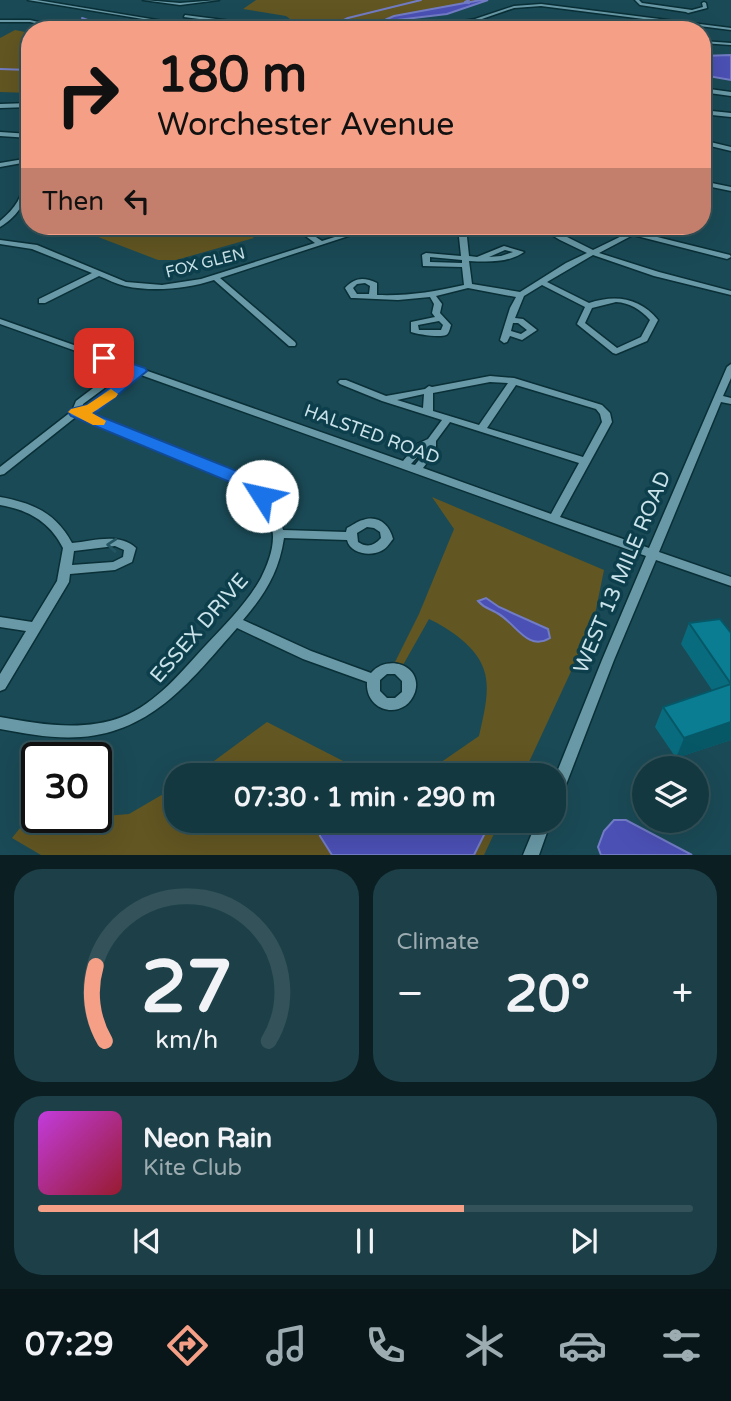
<!DOCTYPE html>
<html lang="en">
<head>
<meta charset="utf-8">
<style>
  :root { --surface:#143840; --page:#1d3f47; --text:#f1f3f6; --muted:#9dacb1; --line:#335259; --accent:#f49f86 }
  body { margin:0; font-family:"Varela Round",sans-serif; background:var(--page); color:var(--text); height:100vh; display:flex; flex-direction:column; font-size:26px; white-space:nowrap }
  * { box-sizing:border-box; margin:0 }
  p { font-size:23px; color:var(--muted) }
  .icon { flex:none; width:38px; height:38px; fill:none; stroke:currentColor; stroke-width:2; stroke-linecap:round; stroke-linejoin:round }
  .map { position:relative; height:855px; overflow:hidden }
  .details { display:flex; flex-direction:column; gap:14px; padding:14px; background:#0b1f23; flex:1 }
  .details>* { flex:none }
  .hud { position:absolute; left:21px; top:21px; width:690px; height:214px; border-radius:28px; box-shadow:0 7px 28px #0002,0 0 0 2px var(--line); background:#f49f86; color:#111; overflow:hidden }
  .tools { position:absolute; left:632px; top:756px; display:grid; gap:14px }
  .tools a { display:grid; place-items:center; width:77px; height:77px; border-radius:50%; background:var(--surface); box-shadow:0 7px 28px #0002,0 0 0 2px var(--line); font-size:35px }
  .speed { position:absolute; left:21px; top:742px; display:flex; gap:14px; font-size:35px; font-weight:700; text-align:center }
  .speed>* { display:grid; place-content:center; width:91px; height:91px; border-radius:50%; background:var(--surface); box-shadow:0 7px 28px #0002,0 0 0 2px var(--line); line-height:1 }
  .speed .limit { border:4px solid #111; border-radius:10px; background:#fff; color:#111 }
  .pin { position:absolute; display:grid; place-items:center; width:60px; height:60px; color:#fff; margin:-30px; border-radius:14px; box-shadow:0 4px 10px #0006 }
  .me { position:absolute; width:77px; margin:-38px; rotate:305deg; stroke-linejoin:round; filter:drop-shadow(0 0 5px #0008) }
  .turn { display:flex; align-items:center; gap:24px; height:147px; padding:0 21px; font-size:32px }
  .turn .icon { width:91px; height:91px; stroke-width:2.5 }
  .turn b { display:block; font-size:49px; line-height:60px }
  .then { display:flex; align-items:center; height:66px; padding:0 21px; background:#0003; gap:14px; font-size:26px }
  .big { font-size:52px; font-weight:700; line-height:1.1 }
  .details .card { flex:1; display:flex; flex-direction:column; justify-content:center; gap:10px; min-width:0; padding:0 24px; border-radius:28px; background:var(--page) }
  .details .dial { align-items:center; gap:0 }
  .dial svg { height:182px; overflow:visible; fill:none; stroke:var(--line); stroke-width:7; stroke-linecap:round; text-anchor:middle }
  .dial text { fill:var(--text); stroke:none }
  .song { display:flex; align-items:center; gap:21px }
  .cover { width:84px; height:84px; border-radius:10px; background:linear-gradient(135deg,hsl(290 70% 55%),hsl(350 70% 35%)) }
  .played { height:7px; border-radius:4px; background:linear-gradient(90deg,var(--accent) 65%,var(--line) 65%) }
  .keys { display:flex; justify-content:space-around; direction:ltr }
  .heat { display:flex; justify-content:space-between; align-items:center; font-size:38px; direction:ltr }
  .details .tiles { flex:1; display:grid; gap:14px; grid-template-columns:1fr 1fr }
  .card:last-child { grid-column:span 2 }
  .trip { position:absolute; left:164px; top:763px; width:402px; height:70px; border-radius:28px; background:var(--surface); box-shadow:0 7px 28px #0002,0 0 0 2px var(--line); font-weight:700; line-height:70px; text-align:center }
  .tabs { display:flex; height:112px; justify-content:space-around; align-items:center; background:#08161a; color:var(--muted) }
  .tabs .icon { width:49px; height:49px }
  .tabs .active { color:var(--accent) }
  .tabs b { font-size:32px; color:var(--text) }
  .map>svg:first-child { display:block }
  .green { fill:#625622 }
  .water { fill:#4b50b5; stroke:#717cc5; stroke-width:2 }
  .lines { fill:none; stroke-linecap:round; stroke-linejoin:round }
  .stream { stroke:#717cc5; stroke-width:2 }
  .minor-casing { stroke:#092f37; stroke-width:3 }
  .minor { fill:#6999a6; fill-rule:evenodd }
  .wall { fill:#096c7e }
  .shaded-wall { fill:#075867 }
  .building { fill:#0a7d93; stroke:#075867; stroke-width:2 }
  .oneway { stroke:#235662 }
  .route { fill:#1a73e8; stroke:#114b97; stroke-width:2 }
  .slow { fill:#f59e0b }
  .labels { text-anchor:middle; stroke-width:7; stroke-linejoin:round; paint-order:stroke }
  .far-street-label { font-size:16px; fill:#cae2e9; stroke:#0c3f4b }
  .street-label { font-size:18px; fill:#cae2e9; stroke:#0c3f4b }
  .near-street-label { font-size:21px; fill:#cae2e9; stroke:#0c3f4b }
</style>
</head>
<body>
<div class="map">
<svg width="731" height="855" viewBox="0 0 731 855">
  <rect width="100%" height="100%" fill="#1a4a56"/>
  <path class="green" d="M256,0H481L383,19L380,20L385,23L374,30H304L286,16L243,9Z
    M82,19L149,29L154,30H72Z
    M15,30L30,33V93L0,92V38Z
    M106,226H132L130,234H143L160,226L169,231L185,230L187,226H237L254,238L176,260H158L93,235Z
    M432,497L604,570L593,624L523,775H195L267,722L347,763L396,773L437,765L479,736C483,717 491,690 484,670C477,647 450,629 429,619L403,665L395,662L419,614L454,529Z
    M177,786V821H500L484,855H41L12,838L24,823L129,814Z"/>
  <path class="water" d="M481,0H488L447,14L380,22L394,16Z
    M731,55V80L702,75V56Z
    M486,598L499,607L548,629L550,638C527,652 516,623 497,613C489,608 485,609 478,601Z
    M614,820H626L692,855H601L598,847L604,831Z
    M319,821H485V833L474,855H332L320,836Z"/>
  <g class="lines">
    <path class="stream" d="M469,0L465,2L469,3
      M82,18L116,30
      M323,30L348,18L421,0
      M0,69L30,70"/>
    <defs>
      <path id="minor" d="M28,0H37L169,22L167,23Z
        M143,0L180,3L219,0L180,5Z
        M635,0H639L642,3L692,10L703,7L702,3L704,2L706,3L707,8L688,13L686,12L640,5Z
        M541,4L731,28V30L541,6L514,8L476,21L420,30H408L475,19L514,6Z
        M185,15L239,22L263,30H256L238,24L184,17Z
        M0,20H30L51,25L49,26L30,22H0Z
        M550,23L611,29L613,30C593,30 572,25 552,25C541,25 530,30 519,30Z
        M702,41L731,43V45L702,43Z
        M702,88L731,92V96L702,92Z
        M30,103V107L0,108V104Z
        M702,110L731,113V117L702,114Z
        M0,132L30,134V138L0,136Z
        M702,140L731,147V151L702,144Z
        M30,158V162H28C33,189 24,213 0,227V221C20,204 27,190 22,163L0,167V163Z
        M702,181L731,187V191L702,185Z
        M292,226H299L322,241L370,226H379L220,278L295,342L296,344L295,346H289L214,280C186,289 153,292 125,286C116,284 107,279 99,276L45,303H39V299L92,273L32,249L0,244V240L37,245L126,282L162,285L201,279L315,243Z
        M467,226H473L467,237L469,256L477,257L504,246L524,252C508,263 488,262 469,261L472,284L520,292L566,263L587,253L560,240L537,226H545L593,250L630,232L635,226H642L637,232L730,255L731,257L727,259L633,235L599,253L659,272L731,291V295L654,276L593,255L547,282L589,303C616,294 640,298 658,320L647,341L616,354L613,353L577,324L585,307L542,285L524,296L515,318L523,319L537,330L522,340L510,336L507,342L504,343L500,340L510,308L516,297L468,288L436,296L442,304L440,313L451,325C450,328 449,334 446,335C440,338 416,334 411,332V322L435,317L432,313L434,304L430,297L398,300L354,298H351L345,288C355,277 364,277 377,283V295C410,296 432,292 464,285L462,267L423,266L422,255L426,253L461,256L459,237ZM505,250L513,252L501,256L489,257ZM430,257L462,260V263L430,262ZM365,283L370,286L369,294H357L353,288L357,284ZM616,302C630,303 640,309 650,320L641,337L617,348L585,323L592,308ZM439,321L443,325L441,330H419L418,325ZM513,323H518L527,330L521,334L511,331Z
        M0,319L403,461L417,444L428,439L442,420L382,401L340,384L338,382L340,380H346L386,396L425,389L429,386L432,387L490,376L514,378L602,405L610,413L612,422L560,517L649,548L727,367L731,364V378L723,396L731,398V404L721,402L659,552L731,577V586L656,560L614,660L562,795L560,800L555,802V777L602,660L646,556L141,375L95,410L86,412L245,477C265,493 277,503 283,530L346,532L347,528C352,526 357,521 363,520C378,515 389,524 393,539C389,544 386,549 381,551C369,557 350,553 347,540L284,538C279,572 265,594 243,620L311,651L371,673C388,653 423,666 415,692C405,721 365,713 367,682L303,659L237,628C193,678 153,732 81,737C54,739 27,734 0,729V717C39,724 83,732 122,717C157,703 182,671 207,644C226,624 247,603 261,578C267,566 273,551 273,537C273,511 257,497 237,481L77,416L4,474L0,475V467L72,411L76,401L121,367L0,324ZM129,370L133,372L89,406L82,408L83,404ZM490,382L508,383L479,425L433,411V393ZM516,385L596,409L600,414L602,422L583,457L487,428ZM424,394L423,408L397,400ZM450,422L579,463L551,514L423,468L436,451V441ZM426,447V451L415,465L411,464ZM367,527L374,528L380,532L381,538C374,546 367,548 358,542L357,533ZM387,674H395L402,681V692L395,698H387L380,691V680Z
        M0,497C33,503 56,513 72,543C93,541 119,532 136,548L132,562L115,570L70,574L69,582L5,689L0,691V674L26,631L0,627V617L32,622L57,581L63,548C50,522 29,510 0,505ZM115,546L124,550L123,557L113,562L72,565L74,551Z
        M537,821H551L539,855H523Z"/>
    </defs>
    <use href="#minor" class="minor-casing"/>
    <use href="#minor" class="minor"/>
  </g>
  <path class="wall" d="M689,623L731,633V740L676,758L655,727L663,707L712,690L681,644Z"/>
  <path class="shaded-wall" d="M731,722V740L676,758L684,738Z"/>
  <path class="building" d="M720,619L731,633V684L689,623Z
    M731,684V722L684,738L663,707Z"/>
  <defs><path id="oneway-chevron" d="M-2-3.5L2.5 0L-2 3.5" fill="none" stroke-width="1.6" stroke-linecap="round" stroke-linejoin="round" transform="scale(1.75)"/></defs>
  <use class="oneway" href="#oneway-chevron" transform="translate(112 545) rotate(-176)"/>
  <path class="route" d="M104,354L145,368L147,371L98,411L92,413L247,475L271,496L268,500H256L235,484L71,416L68,412L71,409L87,405L129,372L99,361L96,358Z"/>
  <path class="slow" d="M111,389L118,394L116,397L92,413L106,421L104,425H93L68,412L71,409L87,405Z"/>
  <g class="labels">
    <g class="far-street-label">
      <text transform="translate(205 262) rotate(-14)" y="6">FOX GLEN</text>
    </g>
    <g class="street-label">
      <text transform="translate(372 434) rotate(20)" y="6">HALSTED ROAD</text>
    </g>
    <g class="near-street-label">
      <text transform="translate(622 572) rotate(-67)" y="7">WEST 13 MILE ROAD</text>
      <text transform="translate(199 628) rotate(-49)" y="7">ESSEX DRIVE</text>
    </g>
  </g>
</svg>
<div class="tools">
<a><svg class="icon" aria-label="layers" viewBox="0 0 24 24"><path d="M12 4l9 5-9 5-9-5zM3 14l9 5 9-5"/></svg></a>
</div>
<div class="speed"><div class="limit">30</div></div>
<div class="pin" style="left:104px;top:358px;background:#d93025"><svg class="icon" aria-label="arrive" viewBox="0 0 24 24"><path d="M6 21V4h12l-3 4 3 4H6"/></svg></div>
<svg class="me" style="left:262px;top:496px" viewBox="-20 -20 40 40"><circle r="19" fill="#fff"/><path d="M0-13L10 11 0 6-10 11z" fill="#1a73e8"/></svg>
<div class="trip">07:30 · 1 min · 290 m</div>
<div class="hud">
<div class="turn"><svg class="icon" aria-label="right" viewBox="0 0 24 24"><path d="M7 20v-9h11M14 6l5 5-5 5"/></svg><div><b>180 m</b>Worchester Avenue</div></div>
<div class="then">Then<svg class="icon" aria-label="left" viewBox="0 0 24 24"><path d="M17 20v-9H6M10 6l-5 5 5 5"/></svg></div>
</div>
</div>
<section class="details">
<div class="tiles">
<div class="card dial"><svg viewBox="0 0 100 80">
<path d="M14 69A42 42 0 1 1 86 69"/>
<path d="M14 69A42 42 0 0 1 10 36" stroke="#f49f86"/>
<text x="50" y="56" font-size="32" font-weight="700">27</text>
<text x="50" y="72" font-size="11">km/h</text>
</svg></div>
<div class="card"><p>Climate</p>
<div class="heat"><a>−</a><b class="big">20°</b><a>+</a></div>
</div>
<div class="card">
<div class="song"><i class="cover"></i><div><b>Neon Rain</b><p>Kite Club</p></div></div>
<div class="played"></div>
<div class="keys"><svg class="icon" aria-label="previous" viewBox="0 0 24 24"><path d="M18 5L8 12l10 7zM5 5v14"/></svg><svg class="icon" aria-label="pause" viewBox="0 0 24 24"><path d="M8 5v14M16 5v14"/></svg><svg class="icon" aria-label="next" viewBox="0 0 24 24"><path d="M6 5l10 7-10 7zM19 5v14"/></svg></div>
</div>
</div>
</section>
<nav class="tabs">
<b>07:29</b>
<svg class="icon active" aria-label="directions" viewBox="0 0 24 24"><path d="M12 3l9 9-9 9-9-9zM9 14v-3h6M13 9l2 2-2 2"/></svg>
<svg class="icon" aria-label="music" viewBox="0 0 24 24"><path d="M9 18V5l10-2v13"/><circle cx="6" cy="18" r="3"/><circle cx="16" cy="16" r="3"/></svg>
<svg class="icon" aria-label="phone" viewBox="0 0 24 24"><path d="M5 4h4l2 5-3 2q2 4 5 5l2-3 5 2v4C11 20 4 13 5 4z"/></svg>
<svg class="icon" aria-label="climate" viewBox="0 0 24 24"><path d="M12 3v18M4 7l16 10M4 17L20 7"/></svg>
<svg class="icon" aria-label="car" viewBox="0 0 24 24"><path d="M5 17H2v-5l4-1 3-4h7l3 4 3 1v5h-3M9 17h6M6 11h13"/><circle cx="7" cy="17" r="2"/><circle cx="17" cy="17" r="2"/></svg>
<svg class="icon" aria-label="filters" viewBox="0 0 24 24"><path d="M4 7h16M4 17h16"/><circle cx="9" cy="7" r="2"/><circle cx="15" cy="17" r="2"/></svg>
</nav>
</body>
</html>
